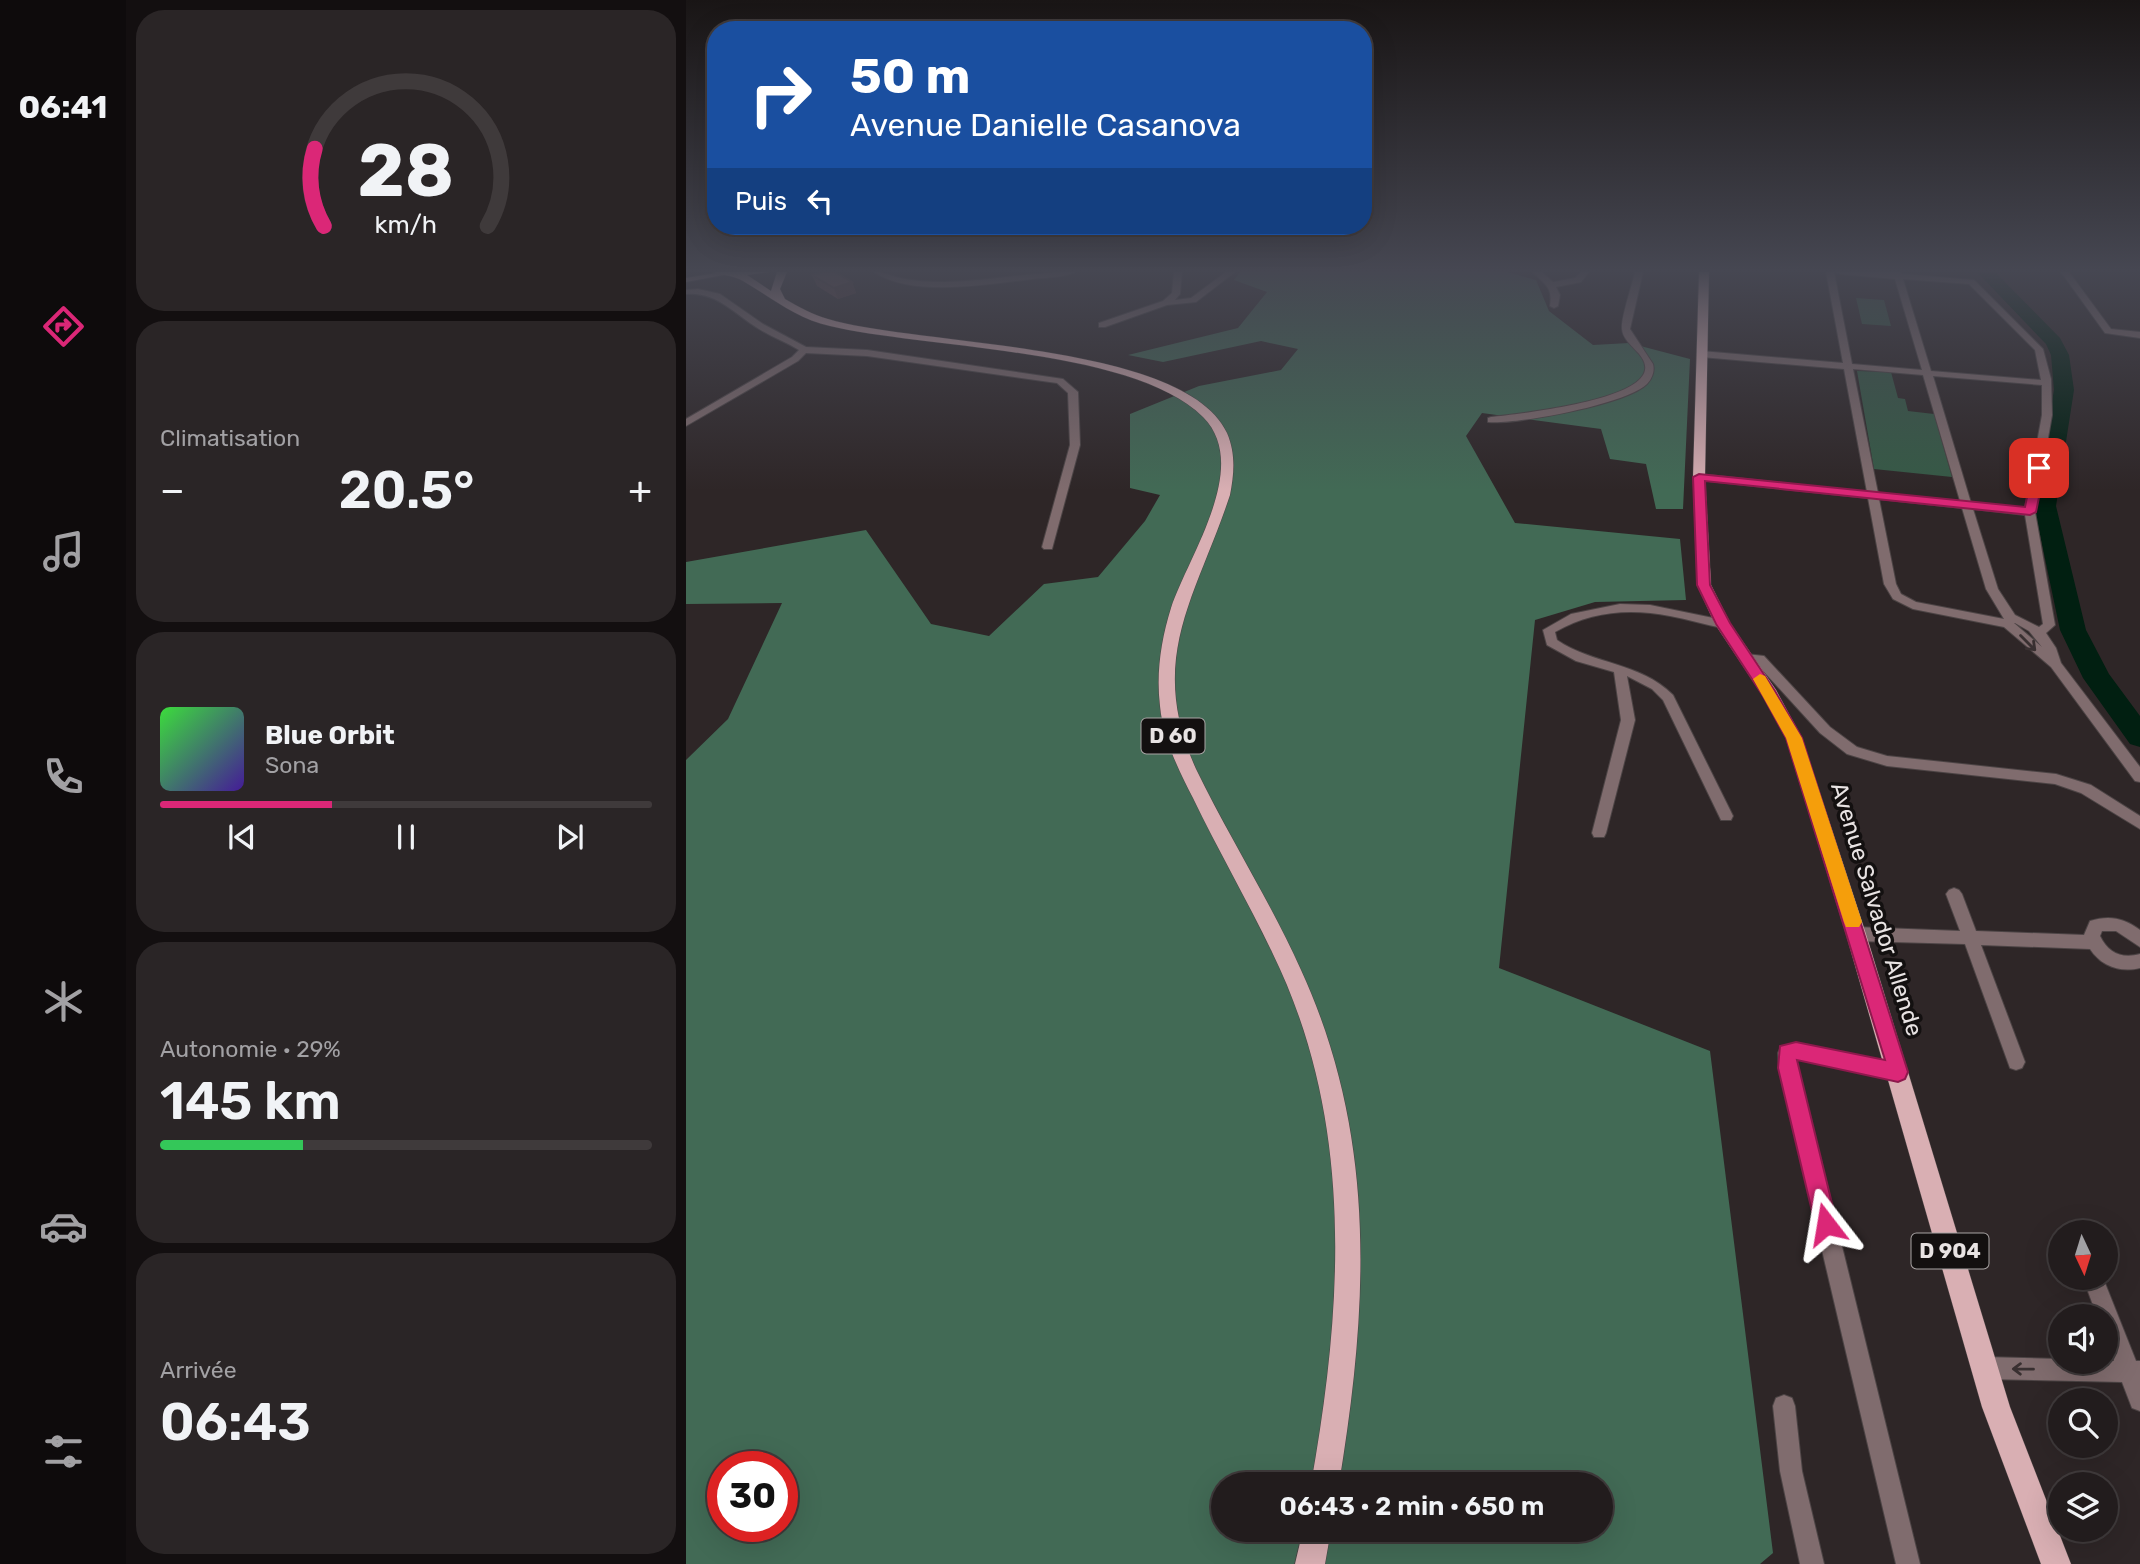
<!DOCTYPE html>
<html lang="fr">
<head>
<meta charset="utf-8">
<style>
  :root { --surface:#221c1d; --page:#2a2526; --text:#f1f3f6; --muted:#a2a1a4; --line:#3f3a3b; --accent:#db2777 }
  body { margin:0; font-family:Rubik,sans-serif; background:var(--page); color:var(--text); height:100vh; display:flex; flex-direction:column; font-size:26px; white-space:nowrap }
  * { box-sizing:border-box; margin:0 }
  p { font-size:23px; color:var(--muted) }
  .icon { flex:none; width:38px; height:38px; fill:none; stroke:currentColor; stroke-width:2; stroke-linecap:round; stroke-linejoin:round }
  .map { position:relative; flex:1; overflow:hidden }
  .panel { display:flex; flex-direction:column; gap:10px; padding:10px; background:#130f10; width:560px }
  .panel>* { flex:none }
  .top-card { position:absolute; left:21px; top:21px; width:665px; height:214px; border-radius:28px; box-shadow:0 7px 28px #0002,0 0 0 2px var(--line); background:#1a4fa0; color:#fff; overflow:hidden }
  .needle { width:46px; rotate:176deg }
  .fabs { position:absolute; left:1362px; top:1220px; display:grid; gap:14px }
  .fabs a { display:grid; place-items:center; width:70px; height:70px; border-radius:50%; background:var(--surface); box-shadow:0 7px 28px #0002,0 0 0 2px var(--line); font-size:35px }
  .speed { position:absolute; left:21px; top:1451px; display:flex; gap:14px; font-size:35px; font-weight:700; text-align:center }
  .speed>* { display:grid; place-content:center; width:91px; height:91px; border-radius:50%; background:var(--surface); box-shadow:0 7px 28px #0002,0 0 0 2px var(--line); line-height:1 }
  .speed .limit { border:10px solid #d22; background:#fff; color:#111 }
  .pin { position:absolute; display:grid; place-items:center; width:60px; height:60px; color:#fff; margin:-30px; border-radius:14px; box-shadow:0 4px 10px #0006 }
  .me { position:absolute; width:77px; margin:-38px; rotate:346deg; stroke-linejoin:round; filter:drop-shadow(0 0 5px #0008) }
  .turn { display:flex; align-items:center; gap:24px; height:147px; padding:0 28px; font-size:32px }
  .turn .icon { width:91px; height:91px; stroke-width:2.5 }
  .turn b { display:block; font-size:49px; line-height:60px }
  .then { display:flex; align-items:center; height:66px; padding:0 28px; background:#0003; gap:14px; font-size:26px }
  .big { font-size:52px; font-weight:600; line-height:1.1 }
  .panel .card { flex:1; display:flex; flex-direction:column; justify-content:center; gap:10px; min-width:0; padding:0 24px; border-radius:28px; background:var(--page) }
  .panel .dial { align-items:center; gap:0 }
  .dial svg { height:182px; overflow:visible; fill:none; stroke:var(--line); stroke-width:7; stroke-linecap:round; text-anchor:middle }
  .dial text { fill:var(--text); stroke:none }
  .song { display:flex; align-items:center; gap:21px }
  .cover { width:84px; height:84px; border-radius:10px; background:linear-gradient(135deg,hsl(120 70% 55%),hsl(260 70% 35%)) }
  .played { height:7px; border-radius:4px; background:linear-gradient(90deg,var(--accent) 35%,var(--line) 35%) }
  .keys { display:flex; justify-content:space-around; direction:ltr }
  .heat { display:flex; justify-content:space-between; align-items:center; font-size:38px; direction:ltr }
  .charge { height:10px; border-radius:5px; background:linear-gradient(90deg,#34c759 29%,var(--line) 0) }
  .trip { position:absolute; left:525px; top:1472px; width:402px; height:70px; border-radius:35px; background:var(--surface); box-shadow:0 7px 28px #0002,0 0 0 2px var(--line); font-weight:600; line-height:70px; text-align:center }
  main { display:flex; flex:1; min-height:0 }
  .dock { display:flex; flex-direction:column; width:126px; justify-content:space-around; align-items:center; background:#0e0b0c; color:var(--muted) }
  .dock .icon { width:49px; height:49px }
  .dock .selected { color:var(--accent) }
  .dock b { font-size:32px; color:var(--text) }
  .map>svg:first-child { display:block }
  .green { fill:#365a46 }
  .forest { fill:#426a55; fill-rule:evenodd }
  .lines { fill:none; stroke-linecap:round; stroke-linejoin:round }
  .river { fill:#011f11; fill-rule:evenodd }
  .street-casing { stroke:#4c4445; stroke-width:2 }
  .secondary-casing { stroke:#4c4445; stroke-width:2 }
  .primary-casing { stroke:#4c4445; stroke-width:1 }
  .street { fill:#806c6e; fill-rule:evenodd }
  .secondary { fill:#b29295; fill-rule:evenodd }
  .primary { fill:#d9afb3; fill-rule:evenodd }
  .wall { fill:#674347 }
  .shaded-wall { fill:#54373a }
  .building { fill:#784e53; stroke:#54373a; stroke-width:2 }
  .oneway { stroke:#393031 }
  .route { fill:#db2777; stroke:#8e194d; stroke-width:2 }
  .slow { fill:#f59e0b }
  .labels { text-anchor:middle; stroke-width:7; stroke-linejoin:round; paint-order:stroke }
  .shield { fill:#131010; stroke:#a8a4a4; stroke-width:2 }
  .shield-label { font-size:21px; font-weight:bold; fill:#e8e3e3 }
  .street-label { font-size:23px; fill:#e8e3e3; stroke:#131010 }
</style>
</head>
<body>
<main>
<nav class="dock">
<b>06:41</b>
<svg class="icon selected" aria-label="directions" viewBox="0 0 24 24"><path d="M12 3l9 9-9 9-9-9zM9 14v-3h6M13 9l2 2-2 2"/></svg>
<svg class="icon" aria-label="music" viewBox="0 0 24 24"><path d="M9 18V5l10-2v13"/><circle cx="6" cy="18" r="3"/><circle cx="16" cy="16" r="3"/></svg>
<svg class="icon" aria-label="phone" viewBox="0 0 24 24"><path d="M5 4h4l2 5-3 2q2 4 5 5l2-3 5 2v4C11 20 4 13 5 4z"/></svg>
<svg class="icon" aria-label="climate" viewBox="0 0 24 24"><path d="M12 3v18M4 7l16 10M4 17L20 7"/></svg>
<svg class="icon" aria-label="car" viewBox="0 0 24 24"><path d="M5 17H2v-5l4-1 3-4h7l3 4 3 1v5h-3M9 17h6M6 11h13"/><circle cx="7" cy="17" r="2"/><circle cx="17" cy="17" r="2"/></svg>
<svg class="icon" aria-label="filters" viewBox="0 0 24 24"><path d="M4 7h16M4 17h16"/><circle cx="9" cy="7" r="2"/><circle cx="15" cy="17" r="2"/></svg>
</nav>
<section class="panel">
<div class="card dial"><svg viewBox="0 0 100 80">
<path d="M14 69A42 42 0 1 1 86 69"/>
<path d="M14 69A42 42 0 0 1 10 35" stroke="#db2777"/>
<text x="50" y="56" font-size="32" font-weight="700">28</text>
<text x="50" y="72" font-size="11">km/h</text>
</svg></div>
<div class="card"><p>Climatisation</p>
<div class="heat"><a>−</a><b class="big">20.5°</b><a>+</a></div>
</div>
<div class="card">
<div class="song"><i class="cover"></i><div><b>Blue Orbit</b><p>Sona</p></div></div>
<div class="played"></div>
<div class="keys"><svg class="icon" aria-label="previous" viewBox="0 0 24 24"><path d="M18 5L8 12l10 7zM5 5v14"/></svg><svg class="icon" aria-label="pause" viewBox="0 0 24 24"><path d="M8 5v14M16 5v14"/></svg><svg class="icon" aria-label="next" viewBox="0 0 24 24"><path d="M6 5l10 7-10 7zM19 5v14"/></svg></div>
</div>
<div class="card"><p>Autonomie · 29%</p><b class="big">145 km</b><div class="charge"></div></div>
<div class="card"><p>Arrivée</p><b class="big">06:43</b></div>
</section>
<div class="map">
<svg width="1454" height="1564" viewBox="0 0 1454 1564">
  <rect width="100%" height="100%" fill="#2e2627"/>
  <path class="green" d="M1170,298L1198,300L1205,326L1176,324Z
    M1171,371L1205,372L1212,398L1219,399L1222,411L1248,414L1266,477L1188,469Z"/>
  <path class="forest" d="M554,272H821L850,280L863,311L907,345L943,343L1004,359L997,509H970L960,464L924,459L915,429L796,413L780,436L829,523L994,539L1000,600L909,602L849,620L813,968L1024,1051L1087,1553L1074,1564H0V760L42,719L96,603L0,604V562L180,530L245,624L303,636L358,584L412,577L459,521L474,495L444,488V414L513,386L595,370L612,349L575,341L477,362L442,355L552,328L581,292L548,280ZM37,1466H96V1526H37ZM537,1484H915V1530H537Z"/>
  <g class="lines">
    <path class="river" d="M1291,272H1309L1374,338L1383,355L1388,390L1370,506L1400,630L1423,674L1454,716V747L1444,744L1397,678L1374,630L1348,506L1368,390L1365,355L1360,344Z"/>
    <defs>
      <path id="street" d="M188,272C198,272 205,276 214,278C229,281 243,282 258,282C302,281 345,272 389,272C378,278 360,277 347,279C303,284 226,298 188,272Z
        M488,272H496L494,294L489,300L505,298L540,272H549L510,302L481,305L419,327H413V323L477,301L486,293Z
        M847,272H856L867,282L889,278L895,272H903L895,282L870,287L874,295L872,306L868,308L864,306C867,287 859,285 847,272Z
        M949,272H957L944,329L967,364C969,371 966,379 961,384C941,404 830,425 802,422V418L805,417C832,414 954,401 959,370C962,354 937,345 936,329C935,317 946,286 949,272Z
        M1140,272H1148L1166,364L1236,370L1209,279L1154,274L1150,272H1215L1216,274L1288,280L1357,349L1365,379L1366,415L1349,512L1369,625L1360,633L1370,648L1375,663L1454,767V782L1449,781L1365,667L1318,627L1227,609L1207,599L1198,584L1182,498L1013,480L1008,477L1013,474L1181,492L1158,369L1015,357L1011,354L1015,351L1157,363ZM1217,279L1283,284L1349,350L1355,380L1245,371ZM1167,369L1237,375L1274,501L1192,493ZM1247,376L1356,385V415L1339,508L1285,503ZM1193,499L1276,508L1300,589L1318,619L1230,602L1215,594L1210,584ZM1287,509L1339,515L1357,624L1353,627L1329,615L1312,589ZM1329,623L1343,631L1356,647L1328,623Z
        M1375,272H1383L1425,329L1454,332V338L1419,333Z
        M12,289L34,294L77,324L120,347L181,350L377,379L392,392L394,445L366,549H358L356,547L384,445L382,393L371,383L181,356L120,353L112,361L0,426V419L106,357L113,350C100,342 86,337 73,329C48,314 32,292 0,294V290Z
        M934,604L964,605L1037,620L1043,624L1037,628C1019,625 1002,619 984,616C944,608 905,611 869,632L871,640C908,665 954,662 987,695L1047,816L1045,820H1035L977,700L966,689L941,676L949,720L920,833L918,837H908L906,833L935,720L928,672L890,661L861,645L857,630L885,614Z
        M1060,654L1078,656L1144,727L1171,747L1201,756L1370,774L1405,785L1454,816V829L1395,793L1369,784L1201,766L1161,754L1134,733L1070,663L1056,661L1054,658Z
        M1268,888L1273,890L1276,894L1290,931L1398,935L1404,921C1423,915 1438,918 1454,930V947L1430,931H1416L1414,936C1422,953 1436,959 1454,954V968C1434,973 1415,966 1404,949L1295,945L1339,1062L1336,1068L1330,1070L1324,1068L1279,944L1170,941L1164,939L1162,934L1164,929L1170,927L1274,931L1260,894L1263,890Z
        M1110,1043L1212,1064L1218,1066L1221,1072L1218,1078L1212,1080L1110,1059L1234,1564H1210L1093,1068L1092,1053L1095,1047Z
        M1397,1278H1417L1450,1361H1454V1411L1446,1408L1436,1382L1298,1379L1291,1375L1287,1368L1291,1361L1298,1357L1374,1359V1362L1428,1361L1419,1337V1316H1411Z
        M1098,1395L1106,1398L1109,1406L1116,1471L1138,1564H1114L1094,1471L1087,1406L1090,1398Z"/>
      <path id="secondary" d="M36,272L43,274L0,282V278Z"/>
      <path id="primary" d="M27,272H83L61,275L85,291L91,272H101L94,289L99,299C113,307 127,315 142,319C231,346 499,342 541,433C550,454 548,474 544,495C510,598 460,658 510,769C543,837 584,901 615,970C692,1138 682,1307 653,1484H625C657,1304 669,1121 586,952C561,900 532,850 507,798C492,769 477,738 474,706C470,673 475,640 485,608C502,556 566,466 517,417C448,348 241,349 144,326C111,319 86,298 57,281C47,275 37,276 27,272Z
        M1013,272H1023L1019,477L1025,585L1044,623L1090,690L1116,738L1180,934L1324,1407L1385,1564H1355L1296,1407L1160,934L1100,738L1077,696L1029,624L1011,585L1007,477Z
        M617,1530H645L639,1564H609Z"/>
    </defs>
    <use href="#street" class="street-casing"/>
    <use href="#secondary" class="secondary-casing"/>
    <use href="#primary" class="primary-casing"/>
    <use href="#street" class="street"/>
    <use href="#secondary" class="secondary"/>
    <use href="#primary" class="primary"/>
  </g>
  <path class="wall" d="M126,275L166,282L170,293L152,299L131,286Z"/>
  <path class="shaded-wall" d="M166,282L170,293L152,299L148,288Z"/>
  <path class="building" d="M136,272H149L166,282L148,288L126,275Z"/>
  <defs><path id="oneway-shaft" d="M-6 0H5M1.5-3L5.5 0L1.5 3" fill="none" stroke-width="1.6" stroke-linecap="round" stroke-linejoin="round" transform="scale(1.75)"/></defs>
  <g class="oneway">
    <use href="#oneway-shaft" transform="translate(1342 643) rotate(45)"/>
    <use href="#oneway-shaft" transform="translate(1337 1369) rotate(-179)"/>
  </g>
  <linearGradient id="sky" x2="0" y2="1"><stop stop-color="#191515"/><stop offset="0.55" stop-color="#464752"/><stop offset="1" stop-color="#464752" stop-opacity="0"/></linearGradient>
  <rect width="1454" height="491" fill="url(#sky)"/>
  <path class="route" d="M1353,465L1359,468L1350,512L1344,515L1019,481L1024,585L1044,623L1089,691L1116,738L1222,1072L1219,1079L1212,1082L1111,1060L1151,1224L1148,1232L1140,1235L1132,1232L1129,1224L1092,1068L1094,1046L1110,1042L1199,1060L1100,738L1077,696L1030,624L1011,585L1007,477L1013,474L1339,507L1347,468Z"/>
  <path class="slow" d="M1074,674L1079,676L1116,738L1176,922L1173,927H1160L1158,922L1100,738L1067,679Z"/>
  <g class="labels">
    <g class="shield">
      <rect x="455.5" y="718.5" width="63" height="35" rx="5"/>
      <rect x="1225.5" y="1233.5" width="77" height="35" rx="5"/>
    </g>
    <g class="shield-label">
      <text x="487" y="743">D 60</text>
      <text x="1264" y="1258">D 904</text>
    </g>
    <g class="street-label">
      <text transform="translate(1191 909) rotate(73)" y="8">Avenue Salvador Allende</text>
    </g>
  </g>
</svg>
<div class="fabs">
<a><svg class="needle" viewBox="-14 -14 28 28"><path d="M0-13l5 13h-10z" fill="#e53935"/><path d="M0 13l5-13h-10z" fill="#a2a1a4"/></svg></a>
<a><svg class="icon" aria-label="sound" viewBox="0 0 24 24"><path d="M4 9h4l5-4v14l-5-4H4zM17 9q2 3 0 6"/></svg></a>
<a><svg class="icon" aria-label="search" viewBox="0 0 24 24"><circle cx="10" cy="10" r="6"/><path d="M15 15l6 6"/></svg></a>
<a><svg class="icon" aria-label="layers" viewBox="0 0 24 24"><path d="M12 4l9 5-9 5-9-5zM3 14l9 5 9-5"/></svg></a>
</div>
<div class="speed"><div class="limit">30</div></div>
<div class="pin" style="left:1353px;top:468px;background:#d93025"><svg class="icon" aria-label="arrive" viewBox="0 0 24 24"><path d="M6 21V4h12l-3 4 3 4H6"/></svg></div>
<svg class="me" style="left:1140px;top:1224px" viewBox="-20 -20 40 40"><path d="M0-17L14 15 0 8-14 15z" fill="#db2777" stroke="#fff" stroke-width="4"/></svg>
<div class="trip">06:43 · 2 min · 650 m</div>
<div class="top-card">
<div class="turn"><svg class="icon" aria-label="right" viewBox="0 0 24 24"><path d="M7 20v-9h11M14 6l5 5-5 5"/></svg><div><b>50 m</b>Avenue Danielle Casanova</div></div>
<div class="then">Puis<svg class="icon" aria-label="left" viewBox="0 0 24 24"><path d="M17 20v-9H6M10 6l-5 5 5 5"/></svg></div>
</div>
</div>
</main>
</body>
</html>
